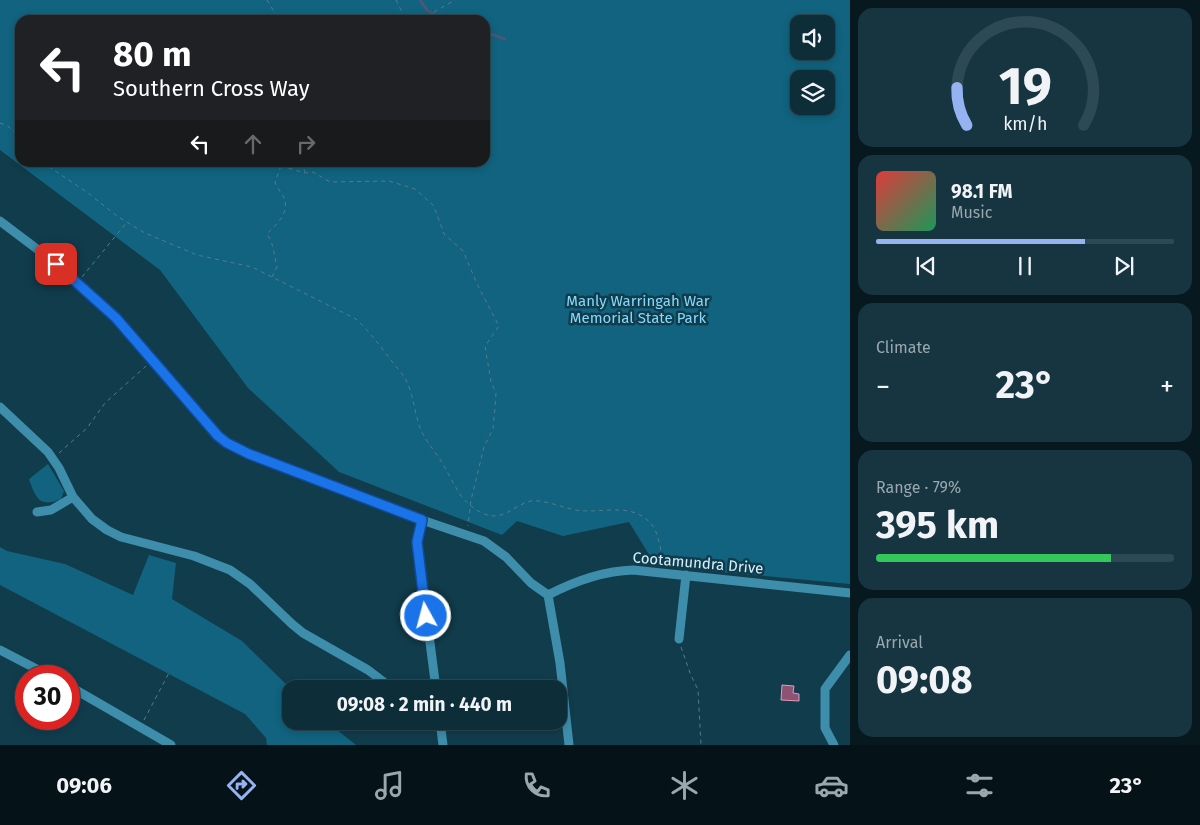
<!DOCTYPE html>
<html lang="en">
<head>
<meta charset="utf-8">
<style>
  :root { --surface:#0d2d39; --page:#163541; --text:#f1f3f6; --muted:#9aa8ae; --line:#2d4953; --accent:#95b2f1 }
  body { margin:0; font-family:"Fira Sans",sans-serif; background:var(--page); color:var(--text); height:100vh; display:flex; flex-direction:column; font-size:19px; white-space:nowrap }
  * { box-sizing:border-box; margin:0 }
  p { font-size:16px; color:var(--muted) }
  .icon { flex:none; width:28px; height:28px; fill:none; stroke:currentColor; stroke-width:2; stroke-linecap:round; stroke-linejoin:round }
  .map { position:relative; flex:1; overflow:hidden }
  .drawer { display:flex; flex-direction:column; gap:8px; padding:8px; background:#07191f; width:350px }
  .drawer>* { flex:none }
  .hud { position:absolute; left:15px; top:15px; width:475px; height:152px; border-radius:15px; box-shadow:0 2px 8px #0003,0 0 0 1px var(--line); background:#202124; color:#fff; overflow:hidden }
  .tools { position:absolute; left:790px; top:15px; display:grid; gap:10px }
  .tools a { display:grid; place-items:center; width:45px; height:45px; border-radius:10px; background:var(--surface); box-shadow:0 2px 8px #0003,0 0 0 1px var(--line); font-size:25px }
  .speed { position:absolute; left:15px; top:665px; display:flex; gap:10px; font-size:25px; font-weight:700; text-align:center }
  .speed>* { display:grid; place-content:center; width:65px; height:65px; border-radius:50%; background:var(--surface); box-shadow:0 2px 8px #0003,0 0 0 1px var(--line); line-height:1 }
  .speed .limit { border:8px solid #d22; background:#fff; color:#111 }
  .pin { position:absolute; display:grid; place-items:center; width:42px; height:42px; color:#fff; margin:-21px; border-radius:10px; box-shadow:0 2px 8px #0006 }
  .me { position:absolute; width:55px; margin:-28px; rotate:353deg; stroke-linejoin:round; filter:drop-shadow(0 0 4px #0008) }
  .turn { display:flex; align-items:center; gap:18px; height:105px; padding:0 15px; font-size:22px }
  .turn .icon { width:65px; height:65px; stroke-width:2.5 }
  .turn b { display:block; font-size:35px; line-height:42px }
  .lanes { display:flex; align-items:center; height:48px; padding:0 15px; background:#0003; justify-content:center; gap:25px; direction:ltr }
  .lanes .off { opacity:.35 }
  .big { font-size:38px; font-weight:700; line-height:1.1 }
  .drawer .widget { flex:1; display:flex; flex-direction:column; justify-content:center; gap:8px; min-width:0; padding:0 18px; border-radius:15px; background:var(--page) }
  .drawer .dial { align-items:center; gap:0 }
  .dial svg { height:130px; overflow:visible; fill:none; stroke:var(--line); stroke-width:7; stroke-linecap:round; text-anchor:middle }
  .dial text { fill:var(--text); stroke:none }
  .song { display:flex; align-items:center; gap:15px }
  .cover { width:60px; height:60px; border-radius:8px; background:linear-gradient(135deg,hsl(0 70% 55%),hsl(150 70% 35%)) }
  .played { height:5px; border-radius:2px; background:linear-gradient(90deg,var(--accent) 70%,var(--line) 70%) }
  .keys { display:flex; justify-content:space-around; direction:ltr }
  .heat { display:flex; justify-content:space-between; align-items:center; font-size:28px; direction:ltr }
  .charge { height:8px; border-radius:4px; background:linear-gradient(90deg,#34c759 79%,var(--line) 0) }
  .trip { position:absolute; left:282px; top:680px; width:285px; height:50px; border-radius:15px; background:var(--surface); box-shadow:0 2px 8px #0003,0 0 0 1px var(--line); font-weight:700; line-height:50px; text-align:center }
  .dock { display:flex; height:80px; justify-content:space-around; align-items:center; background:#051217; color:var(--muted) }
  .dock .icon { width:35px; height:35px }
  .dock .current { color:var(--accent) }
  .dock b { font-size:22px; color:var(--text) }
  main { display:flex; flex:1; min-height:0 }
  .map>svg:first-child { display:block }
  .green { fill:#11637f; fill-rule:evenodd }
  .lines { fill:none; stroke-linecap:round; stroke-linejoin:round }
  .stream { stroke:#52547a; stroke-width:2.5 }
  .building { fill:#8e5373; stroke:#de9cbe }
  .path { stroke:#557c8b; stroke-width:1; stroke-dasharray:4 4; stroke-linecap:butt }
  .minor { stroke:#3d8dab; stroke-width:9 }
  .route-casing { stroke:#114b97; stroke-width:12 }
  .route { stroke:#1a73e8; stroke-width:9 }
  .labels { text-anchor:middle; stroke-width:5; stroke-linejoin:round; paint-order:stroke }
  .park-label { font-size:15px; fill:#86d8fa; stroke:#113c4c }
  .street-label { font-size:15px; fill:#d3f1fe; stroke:#113c4c }
</style>
</head>
<body>
<main>
<div class="map">
<svg width="850" height="745" viewBox="0 0 850 745">
  <rect width="100%" height="100%" fill="#113c4c"/>
  <path class="green" d="M0,0H850V584L656,566L629,522L563,536L517,521L502,535L339,472L248,388L160,270L0,150ZM20,20H485V162H20ZM799,24H826V51H799ZM799,79H826V106H799Z
    M48,464L64,491L61,499C39,509 35,496 29,479Z
    M0,547L7,551L65,564L133,595L149,555L176,563L172,599L242,641L291,689V721H326L356,745H267L266,738L245,714L0,585Z"/>
  <g class="lines">
    <path class="stream" d="M420,0L427,10L445,20
      M485,32L505,39"/>
  </g>
  <path class="building" d="M782,685L794,686L793,693L799,694V701L781,700Z"/>
  <g class="lines">
    <path class="path" d="M267,0L276,15L287,20
      M396,0L406,20
      M420,20L455,0
      M0,123L8,126L20,137
      M42,162L88,193L117,216L143,232L197,255L252,267L356,319C369,331 380,346 391,360C395,366 401,372 405,378C413,393 414,409 419,425C424,439 433,449 441,461C448,472 454,486 462,497C467,503 475,510 482,513C503,523 513,505 531,501C542,499 564,508 576,510C599,514 627,503 646,519C661,530 658,549 665,563
      M301,162L305,172
      M281,166L305,173L313,172L330,182L389,181L415,189L434,206L444,234L463,251L478,286L499,326L485,346L491,382L496,393L495,407L493,429L484,447L471,500L468,526
      M82,277L127,222
      M272,277L277,267C274,255 274,244 267,234C276,224 288,216 285,200C283,194 277,189 275,182L281,166L280,162
      M59,453L87,428L105,403L146,366
      M681,647L690,673L698,690L701,745
      M144,720L170,671"/>
    <path class="minor" d="M0,221L45,255L116,319L218,436L227,443L249,454L422,520L484,541L506,557L531,583L548,595L560,663L569,745
      M0,407L48,452L59,468L73,497L92,519L107,530L121,537L194,556L230,570L250,584L292,624L303,633L368,670L393,689
      M37,512L51,510L73,497
      M422,520L417,542L436,689
      M548,595C575,581 602,571 633,570L850,593
      M679,639L686,575
      M0,650L50,676
      M69,686L171,745
      M440,721L443,745
      M834,745L825,728V689L850,655"/>
  </g>
  <g class="lines">
    <defs>
      <path id="route" d="M56,264L116,318L218,436L227,443L249,454L422,520L417,542L426,616"/>
    </defs>
    <use href="#route" class="route-casing"/>
    <use href="#route" class="route"/>
  </g>
  <g class="labels">
    <g class="park-label">
      <text x="638" y="306">Manly Warringah War<tspan x="638" dy="17">Memorial State Park</tspan></text>
    </g>
    <g class="street-label">
      <text transform="translate(698 563) rotate(5)" y="5">Cootamundra Drive</text>
    </g>
  </g>
</svg>
<div class="tools">
<a><svg class="icon" aria-label="sound" viewBox="0 0 24 24"><path d="M4 9h4l5-4v14l-5-4H4zM17 9q2 3 0 6"/></svg></a>
<a><svg class="icon" aria-label="layers" viewBox="0 0 24 24"><path d="M12 4l9 5-9 5-9-5zM3 14l9 5 9-5"/></svg></a>
</div>
<div class="speed"><div class="limit">30</div></div>
<div class="pin" style="left:56px;top:264px;background:#d93025"><svg class="icon" aria-label="arrive" viewBox="0 0 24 24"><path d="M6 21V4h12l-3 4 3 4H6"/></svg></div>
<svg class="me" style="left:426px;top:616px" viewBox="-20 -20 40 40"><circle r="17" fill="#1a73e8" stroke="#fff" stroke-width="3"/><path d="M0-11L8 9 0 5-8 9z" fill="#fff"/></svg>
<div class="trip">09:08 · 2 min · 440 m</div>
<div class="hud">
<div class="turn"><svg class="icon" aria-label="left" viewBox="0 0 24 24"><path d="M17 20v-9H6M10 6l-5 5 5 5"/></svg><div><b>80 m</b>Southern Cross Way</div></div>
<div class="lanes"><svg class="icon" aria-label="left" viewBox="0 0 24 24"><path d="M17 20v-9H6M10 6l-5 5 5 5"/></svg><svg class="icon off" aria-label="ahead" viewBox="0 0 24 24"><path d="M12 20V5M6 11l6-6 6 6"/></svg><svg class="icon off" aria-label="right" viewBox="0 0 24 24"><path d="M7 20v-9h11M14 6l5 5-5 5"/></svg></div>
</div>
</div>
<section class="drawer">
<div class="widget dial"><svg viewBox="0 0 100 80">
<path d="M14 69A42 42 0 1 1 86 69"/>
<path d="M14 69A42 42 0 0 1 8 46" stroke="#95b2f1"/>
<text x="50" y="56" font-size="32" font-weight="700">19</text>
<text x="50" y="72" font-size="11">km/h</text>
</svg></div>
<div class="widget">
<div class="song"><i class="cover"></i><div><b>98.1 FM</b><p>Music</p></div></div>
<div class="played"></div>
<div class="keys"><svg class="icon" aria-label="previous" viewBox="0 0 24 24"><path d="M18 5L8 12l10 7zM5 5v14"/></svg><svg class="icon" aria-label="pause" viewBox="0 0 24 24"><path d="M8 5v14M16 5v14"/></svg><svg class="icon" aria-label="next" viewBox="0 0 24 24"><path d="M6 5l10 7-10 7zM19 5v14"/></svg></div>
</div>
<div class="widget"><p>Climate</p>
<div class="heat"><a>−</a><b class="big">23°</b><a>+</a></div>
</div>
<div class="widget"><p>Range · 79%</p><b class="big">395 km</b><div class="charge"></div></div>
<div class="widget"><p>Arrival</p><b class="big">09:08</b></div>
</section>
</main>
<nav class="dock">
<b>09:06</b>
<svg class="icon current" aria-label="directions" viewBox="0 0 24 24"><path d="M12 3l9 9-9 9-9-9zM9 14v-3h6M13 9l2 2-2 2"/></svg>
<svg class="icon" aria-label="music" viewBox="0 0 24 24"><path d="M9 18V5l10-2v13"/><circle cx="6" cy="18" r="3"/><circle cx="16" cy="16" r="3"/></svg>
<svg class="icon" aria-label="phone" viewBox="0 0 24 24"><path d="M5 4h4l2 5-3 2q2 4 5 5l2-3 5 2v4C11 20 4 13 5 4z"/></svg>
<svg class="icon" aria-label="climate" viewBox="0 0 24 24"><path d="M12 3v18M4 7l16 10M4 17L20 7"/></svg>
<svg class="icon" aria-label="car" viewBox="0 0 24 24"><path d="M5 17H2v-5l4-1 3-4h7l3 4 3 1v5h-3M9 17h6M6 11h13"/><circle cx="7" cy="17" r="2"/><circle cx="17" cy="17" r="2"/></svg>
<svg class="icon" aria-label="filters" viewBox="0 0 24 24"><path d="M4 7h16M4 17h16"/><circle cx="9" cy="7" r="2"/><circle cx="15" cy="17" r="2"/></svg>
<b>23°</b>
</nav>
</body>
</html>
